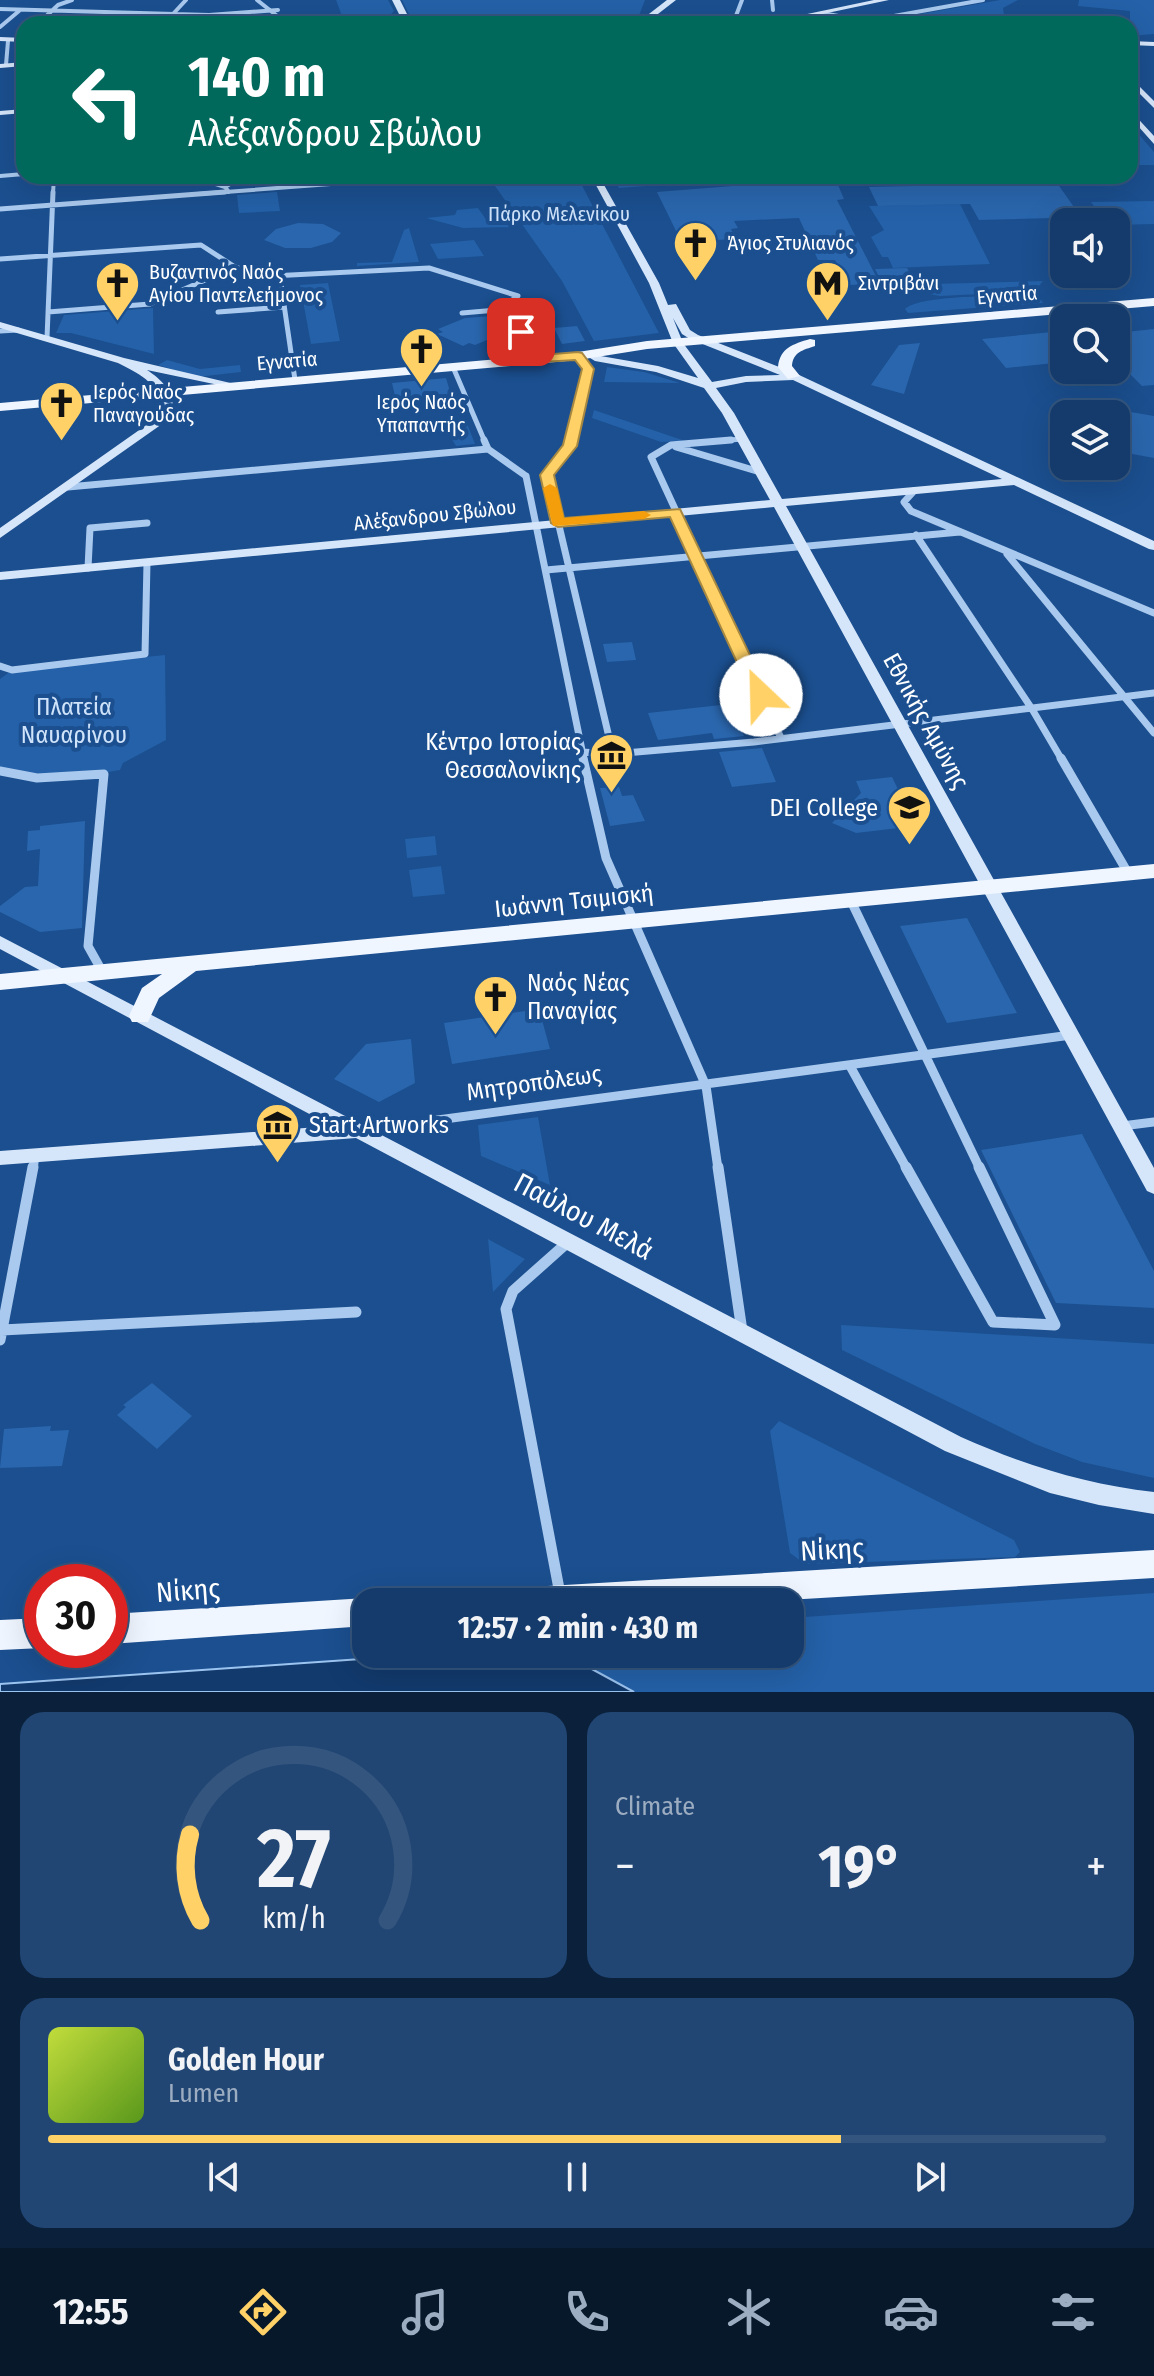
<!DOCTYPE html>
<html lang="en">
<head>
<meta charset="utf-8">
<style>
  :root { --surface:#143b6b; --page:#214673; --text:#f1f3f6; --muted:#9dadc1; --line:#33557e; --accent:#ffd166 }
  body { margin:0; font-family:"Fira Sans Condensed",sans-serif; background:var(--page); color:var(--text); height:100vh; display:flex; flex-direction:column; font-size:30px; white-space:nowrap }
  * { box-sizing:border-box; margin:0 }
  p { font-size:26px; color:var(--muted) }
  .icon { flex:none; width:44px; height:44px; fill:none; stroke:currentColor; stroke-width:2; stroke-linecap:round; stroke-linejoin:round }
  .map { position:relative; height:1692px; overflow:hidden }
  .drawer { display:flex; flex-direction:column; gap:20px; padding:20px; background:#0b203b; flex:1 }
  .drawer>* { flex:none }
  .guide { position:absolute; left:16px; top:16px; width:1122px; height:168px; border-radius:24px; box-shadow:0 8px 32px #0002,0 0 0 2px var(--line); background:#00695c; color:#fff; overflow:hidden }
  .tools { position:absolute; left:1050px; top:208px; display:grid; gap:16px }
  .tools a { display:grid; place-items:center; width:80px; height:80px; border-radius:16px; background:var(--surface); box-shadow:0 8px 32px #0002,0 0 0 2px var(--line); font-size:40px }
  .speed { position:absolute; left:24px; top:1564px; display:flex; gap:16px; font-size:40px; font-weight:700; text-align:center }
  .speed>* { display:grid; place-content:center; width:104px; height:104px; border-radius:50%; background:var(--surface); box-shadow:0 8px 32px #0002,0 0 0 2px var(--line); line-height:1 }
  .speed .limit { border:12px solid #d22; background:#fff; color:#111 }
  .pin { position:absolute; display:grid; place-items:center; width:68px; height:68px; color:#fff; margin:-34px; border-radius:16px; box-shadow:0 4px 12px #0006 }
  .me { position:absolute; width:88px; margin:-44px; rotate:336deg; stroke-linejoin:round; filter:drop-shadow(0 0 6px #0008) }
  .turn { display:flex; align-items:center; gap:28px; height:168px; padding:0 40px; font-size:36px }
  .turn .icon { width:104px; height:104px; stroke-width:2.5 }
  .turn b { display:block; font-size:56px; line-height:68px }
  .big { font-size:60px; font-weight:700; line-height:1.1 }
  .drawer .widget { flex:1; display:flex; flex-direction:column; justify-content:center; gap:12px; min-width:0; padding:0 28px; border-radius:24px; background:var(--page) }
  .drawer .dial { align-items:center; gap:0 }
  .dial svg { height:208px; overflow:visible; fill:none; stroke:var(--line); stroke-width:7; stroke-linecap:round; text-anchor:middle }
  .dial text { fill:var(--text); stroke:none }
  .song { display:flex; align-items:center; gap:24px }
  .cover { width:96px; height:96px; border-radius:12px; background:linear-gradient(135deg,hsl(70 70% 55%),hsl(90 70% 35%)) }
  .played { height:8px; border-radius:4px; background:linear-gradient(90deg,var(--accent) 75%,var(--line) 75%) }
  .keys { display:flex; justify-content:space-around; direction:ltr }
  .heat { display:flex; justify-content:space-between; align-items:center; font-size:44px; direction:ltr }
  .drawer .tiles { flex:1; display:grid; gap:20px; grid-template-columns:1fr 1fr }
  .widget:last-child { grid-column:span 2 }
  .trip { position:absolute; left:352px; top:1588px; width:452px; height:80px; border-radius:24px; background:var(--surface); box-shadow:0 8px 32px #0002,0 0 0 2px var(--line); font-weight:700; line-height:80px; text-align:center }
  .dock { display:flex; height:128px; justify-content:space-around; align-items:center; background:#08182b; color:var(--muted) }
  .dock .icon { width:56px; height:56px }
  .dock .current { color:var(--accent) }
  .dock b { font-size:36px; color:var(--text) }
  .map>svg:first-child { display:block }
  .green { fill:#2461a8 }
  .water { fill:#123a6d; stroke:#9cc4f0; stroke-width:2 }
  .building { fill:#2a66ad }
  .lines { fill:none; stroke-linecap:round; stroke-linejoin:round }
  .street-far4 { stroke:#a9c9ee; stroke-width:4 }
  .street-far3 { stroke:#a9c9ee; stroke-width:5 }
  .street-far2 { stroke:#a9c9ee; stroke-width:7 }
  .street-far1 { stroke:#a9c9ee; stroke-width:9 }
  .street { stroke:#a9c9ee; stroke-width:11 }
  .secondary { fill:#d6e6fa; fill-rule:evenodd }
  .primary { fill:#f0f6ff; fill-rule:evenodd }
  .route { fill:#ffd166; stroke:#a68842; stroke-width:2 }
  .slow { fill:#f59e0b }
  .labels { text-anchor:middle; stroke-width:8; stroke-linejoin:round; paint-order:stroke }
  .far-park-label { font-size:20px; fill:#cfe3fa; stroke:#1b4f8f }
  .far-poi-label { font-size:20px; fill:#fff; stroke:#1b4f8f; text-anchor:start }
  .far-street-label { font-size:20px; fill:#fff; stroke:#1b4f8f }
  .park-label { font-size:24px; fill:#cfe3fa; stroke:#1b4f8f }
  .street-label { font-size:24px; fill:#fff; stroke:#1b4f8f }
  .poi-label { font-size:24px; fill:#fff; stroke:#1b4f8f; text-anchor:end }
  .near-street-label { font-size:28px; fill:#fff; stroke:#1b4f8f }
</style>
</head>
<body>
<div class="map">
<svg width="1154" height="1692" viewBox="0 0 1154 1692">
  <rect width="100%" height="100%" fill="#1b4f8f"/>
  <path class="green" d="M336,0H388L394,11L391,14H395L398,20L345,24Z
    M402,0H645L638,18L624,24H414Z
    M1000,0H1018L1003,8L1004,15L1040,24H781L823,18L869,23Z
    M1079,0H1154V34L1130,36L1133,32L1130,30V11L1078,6Z
    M1130,124L1154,152V165H1130Z
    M488,176H577L659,333L594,341L562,281Z
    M613,176H780L619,188Z
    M277,192L280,211L239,213L237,195Z
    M1154,201V224L1116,225V222H1105L1091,202Z
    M960,204L990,264L893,268L888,257H882L871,237L884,230L869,206Z
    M478,208L490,225H511L513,227L463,228L426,218L455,215L457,210Z
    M409,228L419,262L357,266V263L392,262L404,230Z
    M474,240L484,256L438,259L430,244Z
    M1043,281L1038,287L1024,292L940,296L925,293L931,284Z
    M328,283L340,341L311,344L300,285Z
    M1029,295L1040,298L1043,303L908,313L905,309C921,294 1003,297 1029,295Z
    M153,308L154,354L71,333H56L64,315Z
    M167,360L200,369L240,365L241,372L197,377L158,365Z
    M607,367L644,372L680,383L604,382Z
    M594,410L685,441L661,442L592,418Z
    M466,421L475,444L456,446L448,433H410L408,427Z
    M165,655L166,740L123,763L120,770C80,778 41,774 0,771V679L12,670Z
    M435,836L437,855L407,858L405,839Z
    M441,866L445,894L413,897L409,870Z
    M538,1117L550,1185L481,1156L478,1125Z
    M488,1239L525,1259L493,1292Z
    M841,1325L1154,1344V1478L1082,1462L1035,1444L842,1350Z
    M779,1421L1014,1540L1020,1552L1015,1557L805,1564L790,1553L770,1431Z
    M1154,1593V1692H634L590,1668L589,1654H790V1618Z"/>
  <path class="water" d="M433,1654H551L590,1668L634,1692H0V1684Z"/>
  <path class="building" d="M835,178L844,199L837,200L880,284L848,285L835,260H818L799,218L734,221L738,228L731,229L736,239L696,241L691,231H676L657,192Z
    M1057,183L1081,217H1077L1080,222H1056L1053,218L979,220L970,204L878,206L869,187Z
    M298,223L323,224L341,233L332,242L311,248H285L264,240L276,229Z
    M907,268L918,287L885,289L875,269Z
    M492,316L503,319L511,330L475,345L469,343L463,346L437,334L443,332L438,329L465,318Z
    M577,326L585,341L562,344L554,328Z
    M1154,329V385L1142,386L1116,360V333Z
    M1052,332L1064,345V362L1006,368L982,339Z
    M920,343L904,394L871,385L899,345Z
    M446,378L451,395L396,400L392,383Z
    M1125,411L1154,416V458L1116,451V434Z
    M632,642L636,660L607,662L603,644Z
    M730,704L744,736L714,739L712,733L658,740L648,713Z
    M762,748L776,782L732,787L719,752Z
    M892,777L916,826L856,833L832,823L861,793L856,781Z
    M619,787L622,796L633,795L645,821L610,826L600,788Z
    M85,821L82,928L40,932L0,912V906L25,887L38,886L40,849L27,851L28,831L40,830V826Z
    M967,918L1017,1013L947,1023L900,926Z
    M539,1009L550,1049L452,1064L444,1023Z
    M411,1039L415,1083L379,1102L334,1079L366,1044Z
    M1082,1134L1154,1271V1308L1056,1303L981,1150Z
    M152,1383L192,1416L157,1449L117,1415L126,1407L123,1405Z
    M51,1426L50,1431L69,1430L62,1466L0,1468L4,1429Z"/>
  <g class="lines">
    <path class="street-far4" d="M257,0L281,19
      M772,0L773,10
      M0,9L209,15L278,10
      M822,13L866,21L983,0
      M734,21L742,0
      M42,24L41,21L58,5L72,0
      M174,24L173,14L186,0
      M0,27L19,11
      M6,65L8,41
      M22,112L24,127
      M0,176L24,174
      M191,176L225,187L229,192
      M225,187L237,180L238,176
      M53,194L54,176
      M198,194L438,176"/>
    <path class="street-far3" d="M0,209L225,192
      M0,259L201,245L235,267L271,276L429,268L518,296L497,310L462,313
      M280,277L295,380
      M497,310L513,317L521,330L503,342L512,362
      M48,312L150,304L235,267
      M218,312L284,307
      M0,331L18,330
      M47,338L53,192
      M453,367L485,442
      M571,442L588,369L578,356
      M708,442L742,439"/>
    <path class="street-far2" d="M484,440L488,449L526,476
      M731,440L671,445L651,457L781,738
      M676,447L760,472
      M547,475L613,754
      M547,475L571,440
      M526,476L584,760
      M68,487L488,449
      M914,491L904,502L911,511L1154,613
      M916,535L1032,709L1062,760
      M1007,554L1154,733
      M88,568L90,528L147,523
      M546,570L960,532
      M0,666L12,670L145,654L147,563
      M582,752L613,754L754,742L1154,693"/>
    <path class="street-far1" d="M583,758L606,858L706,1086L718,1169
      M1061,758L1128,873
      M0,771L37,778L104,774L88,946L102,971
      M851,901L980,1169
      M850,1066L907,1169
      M1122,1126L1154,1122
      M363,1130L1071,1035
      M33,1169L35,1156"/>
    <path class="street" d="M718,1167L742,1331
      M906,1167L993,1322L1055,1325L979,1167
      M2,1330L356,1312
      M0,1340L33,1167
      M560,1594L506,1309L513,1291L568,1242"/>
    <path class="secondary" d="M392,0H400L412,24H404Z
      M667,0H676L645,24H636Z
      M874,0H889L775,24H760Z
      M0,37L24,38V42L0,41Z
      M1130,41L1154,42V46L1130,45Z
      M24,62V66L0,68V64Z
      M1130,77L1154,101V108L1130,84Z
      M24,109V113L0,115V111Z
      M1130,110L1154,136V144L1130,117Z
      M591,176H599L659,283L668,305L676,304L690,330L698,335L797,374L1154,541V550L1149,549L1014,485L786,506L1154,1168V1194L1147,1191L774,507L0,580V572L770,500L722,413L704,388L656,372L595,361L590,358L595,355L658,366L698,378L673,343L649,283ZM673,318L682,334L690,339L780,375L746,376L712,382L683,343ZM793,380L1002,479L782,499L734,413L716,388L746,382Z
      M0,322L124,358L239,385L233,388L147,370C164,381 177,396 172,417L0,538V528L162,414C162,385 142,375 118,363L0,328Z
      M0,936L961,1437C1024,1465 1085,1484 1154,1492V1514L1099,1505L1050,1493L945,1451L356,1138L0,1165V1151L332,1126L0,949Z"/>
    <path class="primary" d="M1154,298V306L647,349L578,360L0,411V403L578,352L647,341Z
      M810,339L815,340V346C803,350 793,352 792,366L800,376L788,379L778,367C780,348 793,344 810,339Z
      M1154,864V878L196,971L159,998L148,1022H132L129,1016L142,988L162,974L0,990V974Z
      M1154,1550V1578L753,1602H499L503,1592L514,1588Z
      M366,1598L377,1602H366V1626L110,1644V1614Z
      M42,1618V1648L0,1650V1620Z"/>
  </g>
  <path class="route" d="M521,328L527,332L510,343L517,357L578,352L582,353L594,369L577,446L554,475L564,518L680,509L769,695L766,698H755L752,695L670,517L558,527L551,523L540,475L563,445L582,369L575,360L508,364L497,342Z"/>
  <path class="slow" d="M550,484L557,488L564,518L644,511L651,515L644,519L553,526L543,488Z"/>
  <defs>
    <symbol id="church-pin" viewBox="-11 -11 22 30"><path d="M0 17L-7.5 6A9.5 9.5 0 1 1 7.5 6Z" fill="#ffd166" stroke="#1b4f8f"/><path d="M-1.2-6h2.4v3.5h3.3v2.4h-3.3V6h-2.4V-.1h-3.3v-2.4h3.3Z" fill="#111"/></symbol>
    <symbol id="metro-pin" viewBox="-11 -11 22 30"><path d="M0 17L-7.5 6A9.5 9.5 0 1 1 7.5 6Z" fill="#ffd166" stroke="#1b4f8f"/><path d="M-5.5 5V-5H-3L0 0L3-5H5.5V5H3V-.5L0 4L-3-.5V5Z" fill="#111"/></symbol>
    <symbol id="museum-pin" viewBox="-11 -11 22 30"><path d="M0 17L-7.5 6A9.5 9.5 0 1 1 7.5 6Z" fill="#ffd166" stroke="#1b4f8f"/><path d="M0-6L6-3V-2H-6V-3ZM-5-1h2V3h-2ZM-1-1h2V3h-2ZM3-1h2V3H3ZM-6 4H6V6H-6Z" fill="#111"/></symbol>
    <symbol id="university-pin" viewBox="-11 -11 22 30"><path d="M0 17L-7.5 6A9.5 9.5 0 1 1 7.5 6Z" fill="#ffd166" stroke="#1b4f8f"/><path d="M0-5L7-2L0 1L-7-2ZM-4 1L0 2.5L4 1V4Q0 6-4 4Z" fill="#111"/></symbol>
  </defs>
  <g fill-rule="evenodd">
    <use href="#church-pin" x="670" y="218" width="51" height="69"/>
    <use href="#metro-pin" x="802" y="258" width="51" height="69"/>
    <use href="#church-pin" x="92" y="258" width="51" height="69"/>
    <use href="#church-pin" x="396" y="324" width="51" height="69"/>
    <use href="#church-pin" x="36" y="378" width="51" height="69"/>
    <use href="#museum-pin" x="586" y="730" width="51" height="69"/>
    <use href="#university-pin" x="884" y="782" width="51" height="69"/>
    <use href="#church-pin" x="470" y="972" width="51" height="69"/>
    <use href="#museum-pin" x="252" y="1100" width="51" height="69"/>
  </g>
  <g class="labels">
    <g class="far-park-label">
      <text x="559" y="221">Πάρκο Μελενίκου</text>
    </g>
    <g class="far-poi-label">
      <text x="727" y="250">Άγιος Στυλιανός</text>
      <text x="149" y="279">Βυζαντινός Ναός<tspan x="149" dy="23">Αγίου Παντελεήμονος</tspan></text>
      <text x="858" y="290">Σιντριβάνι</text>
      <text x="93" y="399">Ιερός Ναός<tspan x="93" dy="23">Παναγούδας</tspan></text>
      <text x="421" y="409" text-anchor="middle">Ιερός Ναός<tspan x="421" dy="23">Υπαπαντής</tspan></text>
    </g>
    <g class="far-street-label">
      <text transform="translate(1007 295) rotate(-5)" y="7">Εγνατία</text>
      <text transform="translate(287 361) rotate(-5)" y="7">Εγνατία</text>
      <text transform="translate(435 515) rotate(-6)" y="7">Αλέξανδρου Σβώλου</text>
    </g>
    <g class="park-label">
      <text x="74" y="715">Πλατεία<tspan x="74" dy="28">Ναυαρίνου</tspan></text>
    </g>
    <g class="street-label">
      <text transform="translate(926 721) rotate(61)" y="8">Εθνικής Αμύνης</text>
      <text transform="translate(574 901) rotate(-6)" y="8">Ιωάννη Τσιμισκή</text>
      <text transform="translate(534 1083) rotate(-8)" y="8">Μητροπόλεως</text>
    </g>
    <g class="poi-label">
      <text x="581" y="750">Κέντρο Ιστορίας<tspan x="581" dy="28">Θεσσαλονίκης</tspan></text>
      <text x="878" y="816">DEI College</text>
      <text x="527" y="991" text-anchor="start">Ναός Νέας<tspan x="527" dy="28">Παναγίας</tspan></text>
      <text x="309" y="1133" text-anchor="start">Start Artworks</text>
    </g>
    <g class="near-street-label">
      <text transform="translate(584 1216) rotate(28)" y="10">Παύλου Μελά</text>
      <text transform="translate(832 1549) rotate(-3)" y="10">Νίκης</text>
      <text transform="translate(188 1590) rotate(-4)" y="10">Νίκης</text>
    </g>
  </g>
</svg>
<div class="tools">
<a><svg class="icon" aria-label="sound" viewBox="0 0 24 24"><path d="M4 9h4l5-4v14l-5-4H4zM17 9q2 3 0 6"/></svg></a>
<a><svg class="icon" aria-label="search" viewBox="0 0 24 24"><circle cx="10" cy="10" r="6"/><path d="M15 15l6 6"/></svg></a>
<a><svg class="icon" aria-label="layers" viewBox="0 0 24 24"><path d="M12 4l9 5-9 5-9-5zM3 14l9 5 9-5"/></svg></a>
</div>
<div class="speed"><div class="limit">30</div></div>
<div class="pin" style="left:521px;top:332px;background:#d93025"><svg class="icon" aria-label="arrive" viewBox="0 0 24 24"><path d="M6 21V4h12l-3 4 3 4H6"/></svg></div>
<svg class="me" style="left:761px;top:695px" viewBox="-20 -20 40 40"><circle r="19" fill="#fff"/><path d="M0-13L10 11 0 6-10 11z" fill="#ffd166"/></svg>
<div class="trip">12:57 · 2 min · 430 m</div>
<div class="guide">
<div class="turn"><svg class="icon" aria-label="left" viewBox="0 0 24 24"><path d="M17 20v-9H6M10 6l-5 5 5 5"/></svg><div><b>140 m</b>Αλέξανδρου Σβώλου</div></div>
</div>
</div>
<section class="drawer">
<div class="tiles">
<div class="widget dial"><svg viewBox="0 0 100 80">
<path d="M14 69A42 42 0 1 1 86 69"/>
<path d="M14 69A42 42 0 0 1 10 36" stroke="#ffd166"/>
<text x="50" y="56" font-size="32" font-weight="700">27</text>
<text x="50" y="72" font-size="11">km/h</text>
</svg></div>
<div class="widget"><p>Climate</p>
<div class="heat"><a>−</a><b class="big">19°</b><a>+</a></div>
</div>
<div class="widget">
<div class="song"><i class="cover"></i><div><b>Golden Hour</b><p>Lumen</p></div></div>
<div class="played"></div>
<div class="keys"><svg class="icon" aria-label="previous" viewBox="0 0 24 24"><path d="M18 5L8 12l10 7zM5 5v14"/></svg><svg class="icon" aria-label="pause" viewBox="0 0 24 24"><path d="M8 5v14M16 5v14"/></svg><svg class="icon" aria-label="next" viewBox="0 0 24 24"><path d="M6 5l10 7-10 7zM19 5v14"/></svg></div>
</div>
</div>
</section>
<nav class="dock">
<b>12:55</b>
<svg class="icon current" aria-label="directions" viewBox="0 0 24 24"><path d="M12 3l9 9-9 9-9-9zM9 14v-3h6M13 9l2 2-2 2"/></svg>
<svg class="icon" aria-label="music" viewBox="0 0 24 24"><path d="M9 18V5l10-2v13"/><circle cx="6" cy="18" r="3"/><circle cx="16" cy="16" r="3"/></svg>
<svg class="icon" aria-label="phone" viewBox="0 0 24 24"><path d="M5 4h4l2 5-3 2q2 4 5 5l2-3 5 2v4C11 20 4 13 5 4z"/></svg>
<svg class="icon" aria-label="climate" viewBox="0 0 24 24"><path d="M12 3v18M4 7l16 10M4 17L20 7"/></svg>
<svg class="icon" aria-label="car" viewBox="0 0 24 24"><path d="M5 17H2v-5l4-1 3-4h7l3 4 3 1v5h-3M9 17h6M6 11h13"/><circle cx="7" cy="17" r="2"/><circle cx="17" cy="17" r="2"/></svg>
<svg class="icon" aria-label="filters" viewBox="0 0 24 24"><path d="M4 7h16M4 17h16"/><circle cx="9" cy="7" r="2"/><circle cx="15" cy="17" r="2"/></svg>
</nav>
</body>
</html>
